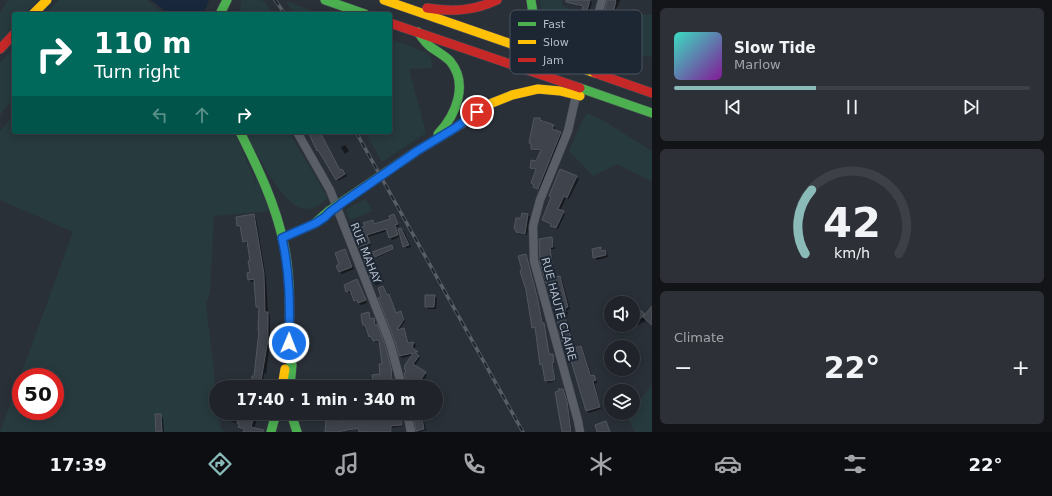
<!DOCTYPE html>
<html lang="en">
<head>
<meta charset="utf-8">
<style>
  :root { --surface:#20242a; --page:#2d3036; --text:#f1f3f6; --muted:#a2a4a8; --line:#3d4147; --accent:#8bbbb9 }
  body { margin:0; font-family:"DejaVu Sans",sans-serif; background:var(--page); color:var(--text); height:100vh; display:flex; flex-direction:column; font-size:15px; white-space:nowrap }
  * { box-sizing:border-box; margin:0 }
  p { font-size:13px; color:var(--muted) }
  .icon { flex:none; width:22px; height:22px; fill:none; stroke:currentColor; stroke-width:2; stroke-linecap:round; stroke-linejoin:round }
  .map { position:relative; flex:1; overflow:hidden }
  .panel { display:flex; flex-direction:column; gap:8px; padding:8px; background:#121417; width:400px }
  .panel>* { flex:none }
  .banner { position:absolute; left:12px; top:12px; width:380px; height:122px; border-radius:4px; box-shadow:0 2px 10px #0003,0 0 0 1px var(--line); background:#00695c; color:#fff; overflow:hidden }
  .tools { position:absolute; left:604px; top:296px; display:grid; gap:8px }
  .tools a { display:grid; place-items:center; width:36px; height:36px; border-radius:50%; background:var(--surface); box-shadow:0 2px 10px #0003,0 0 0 1px var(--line); font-size:20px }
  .speed { position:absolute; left:12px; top:368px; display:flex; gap:8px; font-size:20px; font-weight:700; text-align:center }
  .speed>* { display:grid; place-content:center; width:52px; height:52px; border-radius:50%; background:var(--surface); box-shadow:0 2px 10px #0003,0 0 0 1px var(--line); line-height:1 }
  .speed .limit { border:6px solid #d22; background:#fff; color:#111 }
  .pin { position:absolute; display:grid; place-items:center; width:34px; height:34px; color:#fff; margin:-17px; border:2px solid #fff; border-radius:50%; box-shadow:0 1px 4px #0007 }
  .me { position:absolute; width:44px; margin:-22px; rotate:1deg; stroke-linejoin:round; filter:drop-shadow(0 0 3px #0008) }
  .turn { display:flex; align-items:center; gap:14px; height:84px; padding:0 16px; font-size:18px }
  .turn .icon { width:52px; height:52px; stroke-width:2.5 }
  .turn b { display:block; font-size:28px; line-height:34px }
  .lanes { display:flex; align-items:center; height:38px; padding:0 16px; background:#0003; justify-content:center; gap:20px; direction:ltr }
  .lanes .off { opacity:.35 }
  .big { font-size:30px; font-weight:800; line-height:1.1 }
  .panel .tile { flex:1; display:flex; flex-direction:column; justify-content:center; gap:6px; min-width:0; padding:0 14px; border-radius:6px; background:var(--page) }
  .panel .dial { align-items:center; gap:0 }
  .dial svg { height:104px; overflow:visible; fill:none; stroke:var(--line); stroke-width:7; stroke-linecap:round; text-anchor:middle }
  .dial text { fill:var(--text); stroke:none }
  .song { display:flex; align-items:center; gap:12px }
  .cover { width:48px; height:48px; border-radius:6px; background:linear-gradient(135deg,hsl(170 70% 55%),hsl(290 70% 35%)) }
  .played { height:4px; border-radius:2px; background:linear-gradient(90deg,var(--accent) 40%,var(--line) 40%) }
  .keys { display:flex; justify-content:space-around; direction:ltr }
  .heat { display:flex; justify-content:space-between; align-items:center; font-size:22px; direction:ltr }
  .trip { position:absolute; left:209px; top:380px; width:234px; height:40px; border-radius:20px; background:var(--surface); box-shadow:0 2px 10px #0003,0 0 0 1px var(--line); font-weight:800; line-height:40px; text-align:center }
  .tab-bar { display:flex; height:64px; justify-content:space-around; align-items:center; background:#0d0e11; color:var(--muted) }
  .tab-bar .icon { width:28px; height:28px }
  .tab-bar .on { color:var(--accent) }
  .tab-bar b { font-size:18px; color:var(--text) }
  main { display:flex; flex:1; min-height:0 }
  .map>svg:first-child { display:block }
  .green { fill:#273a3e; fill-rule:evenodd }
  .water { fill:#19273c }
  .shadow { fill:#0007 }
  .building { fill:#3f444c; stroke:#52575f }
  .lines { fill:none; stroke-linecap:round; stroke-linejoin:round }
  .street-casing { stroke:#484c55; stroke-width:9 }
  .fast-casing { stroke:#484c55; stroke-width:10 }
  .slow-casing { stroke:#484c55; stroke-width:10 }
  .jam-casing { stroke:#484c55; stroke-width:10 }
  .street { stroke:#5a5e66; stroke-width:8 }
  .fast { stroke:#4caf50; stroke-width:9 }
  .slow { stroke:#ffc107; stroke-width:9 }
  .jam { stroke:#c62828; stroke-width:9 }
  .rail-casing { stroke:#595d64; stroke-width:3.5 }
  .rail { stroke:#1d2633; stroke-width:2; stroke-dasharray:6; stroke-linecap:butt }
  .fast-bridge-casing { stroke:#474c53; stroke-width:10; stroke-linecap:butt }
  .fast-bridge { stroke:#4caf50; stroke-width:9 }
  .route-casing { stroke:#114b97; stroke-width:10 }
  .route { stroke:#1a73e8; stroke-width:7 }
  .labels { text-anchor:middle; stroke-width:4; stroke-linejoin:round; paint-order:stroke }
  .street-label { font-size:11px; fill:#b4bcc9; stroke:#1d2633 }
  .key { fill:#1d2633; stroke:#4a5360; stroke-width:1 }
  .key-label { font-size:11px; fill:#b4bcc9 }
</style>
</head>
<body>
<main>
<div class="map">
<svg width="652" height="432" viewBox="0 0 652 432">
  <rect width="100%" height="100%" fill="#2a3038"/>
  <path class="green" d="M8,0H38L25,14H14V25L0,41V13Z
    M59,0H147L165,14H45Z
    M241,0H261L265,2L272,14H240Z
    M540,0H562V6L580,13L614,17L638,14L652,15V57L623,54L608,60L599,59L567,43L551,31L542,13Z
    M286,1L321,14H294Z
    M390,39L425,52L431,57L433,68L409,69L426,133L382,162L365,132H390Z
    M14,47V98L0,115V63Z
    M587,113L604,121L652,151V182L617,164L593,176L569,151L581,123Z
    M14,115V132H234L254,177L253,190L256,177L269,211L214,216L210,292L206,304L216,389V413H219L221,429L225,432H0L73,232L0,200V131ZM21,377H55V411H21Z
    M245,132H289L328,198C322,203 313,210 305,209C282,207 256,151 245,132Z
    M366,199L372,211L350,220L346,209Z
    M652,384V432H635L627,417L630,413H633V409Z"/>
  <path class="water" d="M151,0H209L204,14H169Z"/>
  <path class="shadow" d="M577,0H590L592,2L589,12L585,11L583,7L578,6L576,4Z
    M608,0H620L614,14L608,13L606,11Z
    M540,119L553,126L555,127L554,131L562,134L540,190L534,187L537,170L532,169L531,168L537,162L542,151L533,150L532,149Z
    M308,132H320L341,171L344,172L347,176L338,181L336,179Z
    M345,145L349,151L345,154L341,147Z
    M561,170L579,179L569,199L566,198L560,211L565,214L558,229L553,228L552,225L543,220Z
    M253,215L256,218L266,278L268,313L270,315V342L266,374L264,373L263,387H252L255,377L260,332V309L257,307L256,281L251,282L249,279L251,273V262L249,244H247L244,241L242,228H240L238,226Z
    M394,215L396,217L399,226L396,227L399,234H400L401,229L404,231L411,247L407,248L404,246L401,236L392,240L387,231L368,237L371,245L362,249L360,247L366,227L373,221L375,224L391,220Z
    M528,215L530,217L527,235L519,234L515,229L522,220Z
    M551,238L553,241L555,249H551L554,273L556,278L560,277L562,279L570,309L567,310L568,314L566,315L575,349L581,347L583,350L592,377L594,376L596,378L597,383L595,384L601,409L589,413L586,410L568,350L565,348L561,329L541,260Z
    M392,247L393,250L376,258L375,257L374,252Z
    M600,248L607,253L608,257L597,260L594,257Z
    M345,250L347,253L354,269L342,274L340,272Z
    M370,255L373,258L382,283L376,285L373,282Z
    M525,255L527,257L539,303L549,359L553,355L554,357L555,364L553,365L556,381L548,383L546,381L543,366L541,364L537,329L533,327L519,257Z
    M357,281L359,283L367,303L361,305L355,300L352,293H350L347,291Z
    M383,287L388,295L390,297L396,314L401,312L403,314L405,321L399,330L404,329L405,331L409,344L414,343L416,345L414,350L419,354H416L420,358L415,366L427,375L420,387H412L407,371L413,355L402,358L400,356L383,297Z
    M434,296L437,298L436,309H428L426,306Z
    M633,305L645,316L652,311V324L647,319L643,323L642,322L639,325L633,320Z
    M368,313L371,320L373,319L375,321L386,347L392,371L394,387H375L373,376L381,375L384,365L381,341L375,342L373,338L369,336L364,325Z
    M563,390L565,391L568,403L572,432H563Z
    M240,413H262L261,418L258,417L254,428L244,432V431L239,427L240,424L230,421L227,418Z
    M375,413H398L400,416L403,426L392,428V432H361L373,419Z
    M414,413H422L426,430L419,432L417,430Z
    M160,415L163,418L164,432H157Z
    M349,423L351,431L327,432Z"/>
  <path class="building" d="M566,0H590L587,11L582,9L583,6L566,2Z
    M607,0H615L616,1L613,13L605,12Z
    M534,118H540V120L554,125L552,129L561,132L538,189L533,187L534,185L531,183L536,169L530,168L531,160L536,161L541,150L531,149V144L529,143Z
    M308,132H320L340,170L342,169L345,174L336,180L318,150L317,151Z
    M560,169L577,176L567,198L564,196L558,209L564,211L556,228L550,226L551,224L542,220L551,197L549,196Z
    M522,213L528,214L525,234L516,232V229H514L516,218H521Z
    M254,214L264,274L265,312H268V339L260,387H251L252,376H254L259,331H258L259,307H256L254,279L248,280L247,273L250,272L248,261H250L247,241L243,242L240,226H237L236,217Z
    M394,214L398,224L395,225L398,235L389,238L386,229L367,235L370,243L359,247L352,231L365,226L363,223L373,220L374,224L390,219L389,216Z
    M401,228L409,245L403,247L398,229Z
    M552,237L553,247H550L553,270L555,277L560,276L568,307L565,308L566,312H564L574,348L581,346L590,374L591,376L594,375L596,380L593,381L600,407L586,411L567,347L564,348L558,328H559L557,317L539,260L540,259L539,239Z
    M392,245L393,249L375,257L372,252Z
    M601,247V251L605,250L606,255L593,258L592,249Z
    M345,249L352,267L339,272L336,266L339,264L335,253Z
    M370,254L380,280L372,283L363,257Z
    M526,254L538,300L542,323H544L549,354H553L554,363H552L555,380L545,381L542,364L540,365L535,327L532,328L526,290L520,271L522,270L518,256Z
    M357,279L366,300L358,303L357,300L354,301L350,290L346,292L344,285Z
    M383,286L387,295L389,294L396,313L401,311L403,317L404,319L397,330L404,328L408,343L414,342L412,347L418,352H415L419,356L413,364L426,372L418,384L419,387H411L410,384L406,381L404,373L406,371L404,369L405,365L413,353L399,356L395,341L378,298L381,297L378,288Z
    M425,295H435L434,307H425Z
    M633,304L645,314L639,320L637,319L633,324Z
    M652,306V325L643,317Z
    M369,312L370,319L374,318L375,325L377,324L385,345L392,371L391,370L393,386L374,387L372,375L380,374L379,364H382L379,340L373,341L371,336L369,337L365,325H363L362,322L361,314Z
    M558,389H563L567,401L571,432H562L555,392L559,391Z
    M227,413H255L251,427L264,430L263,432H243L244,429L238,427L239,424L237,423L238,421L226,419Z
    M391,413H399L402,425L391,426V432H367V431L359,432L358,428L337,432H325L326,419L342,421L370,418L374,415Z
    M413,413H421L424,429L416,431Z
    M155,414H161L162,432H156Z
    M606,421L610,432H597L595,425Z"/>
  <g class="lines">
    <defs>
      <path id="street" d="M589,50L602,0
        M575,100L568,131L540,200L533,226L534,261L578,421L580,432
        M297,132L330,190L390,343L402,387
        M329,413L341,416L369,413
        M407,413L411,432"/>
      <path id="fast" d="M325,0L365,14
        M531,0C534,34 551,44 578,61
        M220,14L227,0
        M418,32C422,38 426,44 432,48C438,52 445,56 450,61C469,84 456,115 438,134
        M580,88L652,113
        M240,132C258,168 276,205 284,245C292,282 289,321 289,358L292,365L290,387
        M282,238L314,224L329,211
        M291,413L297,432
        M271,432L276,413"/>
      <path id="slow" d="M384,0L595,73
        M33,14L47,0
        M417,151L455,128L492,103L512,95L538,89L560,91L580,96
        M282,387L285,369"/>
      <path id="jam" d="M427,8C452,12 474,11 497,0
        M390,23L580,88
        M0,49L14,34
        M595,73L652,93"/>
    </defs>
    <use href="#street" class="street-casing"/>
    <use href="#fast" class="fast-casing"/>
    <use href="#slow" class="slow-casing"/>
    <use href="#jam" class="jam-casing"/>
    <use href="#street" class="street"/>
    <use href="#fast" class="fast"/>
    <use href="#slow" class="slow"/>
    <use href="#jam" class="jam"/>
    <defs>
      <path id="rail" d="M275,0L285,14
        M356,132L523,432"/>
    </defs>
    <use href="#rail" class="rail-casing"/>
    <use href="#rail" class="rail"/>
    <defs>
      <path id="fast-bridge" d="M329,211L417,151"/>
    </defs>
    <use href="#fast-bridge" class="fast-bridge-casing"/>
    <use href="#fast-bridge" class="fast-bridge"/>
  </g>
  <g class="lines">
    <defs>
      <path id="route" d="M289,343C290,306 290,274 282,238L316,223L325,217L330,212L342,203L417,151L455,128L477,112"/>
    </defs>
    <use href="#route" class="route-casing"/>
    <use href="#route" class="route"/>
  </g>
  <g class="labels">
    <g class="street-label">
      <text transform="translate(366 253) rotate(68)" y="4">RUE MAHAY</text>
      <text transform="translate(559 309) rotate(75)" y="4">RUE HAUTE CLAIRE</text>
    </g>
  </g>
  <rect x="510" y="10" width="132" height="64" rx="6" class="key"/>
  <rect x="518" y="22" width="18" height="4" fill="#4caf50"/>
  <rect x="518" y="40" width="18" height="4" fill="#ffc107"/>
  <rect x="518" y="58" width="18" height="4" fill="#c62828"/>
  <g class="key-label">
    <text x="543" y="28">Fast</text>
    <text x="543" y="46">Slow</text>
    <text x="543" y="64">Jam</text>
  </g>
</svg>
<div class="tools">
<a><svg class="icon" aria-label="sound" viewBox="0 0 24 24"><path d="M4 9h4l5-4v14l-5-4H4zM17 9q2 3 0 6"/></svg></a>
<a><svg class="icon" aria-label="search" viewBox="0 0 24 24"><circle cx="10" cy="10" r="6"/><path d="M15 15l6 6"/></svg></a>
<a><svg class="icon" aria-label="layers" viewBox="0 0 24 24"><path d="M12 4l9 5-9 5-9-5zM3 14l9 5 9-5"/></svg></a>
</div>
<div class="speed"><div class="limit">50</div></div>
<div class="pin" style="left:477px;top:112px;background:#d93025"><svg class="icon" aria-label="arrive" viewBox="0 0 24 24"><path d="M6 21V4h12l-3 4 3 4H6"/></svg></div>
<svg class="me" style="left:289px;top:343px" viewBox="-20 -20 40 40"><circle r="17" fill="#1a73e8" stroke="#fff" stroke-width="3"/><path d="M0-11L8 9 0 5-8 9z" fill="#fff"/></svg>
<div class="trip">17:40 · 1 min · 340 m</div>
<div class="banner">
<div class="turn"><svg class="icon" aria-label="right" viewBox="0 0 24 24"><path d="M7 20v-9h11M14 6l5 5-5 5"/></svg><div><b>110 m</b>Turn right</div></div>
<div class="lanes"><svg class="icon off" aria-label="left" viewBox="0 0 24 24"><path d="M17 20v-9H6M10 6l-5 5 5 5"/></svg><svg class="icon off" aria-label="ahead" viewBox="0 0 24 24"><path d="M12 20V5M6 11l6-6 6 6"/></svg><svg class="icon" aria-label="right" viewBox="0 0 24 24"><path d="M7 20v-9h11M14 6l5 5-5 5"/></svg></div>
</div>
</div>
<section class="panel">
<div class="tile">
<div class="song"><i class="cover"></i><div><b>Slow Tide</b><p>Marlow</p></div></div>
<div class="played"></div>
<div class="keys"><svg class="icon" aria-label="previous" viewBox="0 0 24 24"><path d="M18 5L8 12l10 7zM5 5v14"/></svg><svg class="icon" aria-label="pause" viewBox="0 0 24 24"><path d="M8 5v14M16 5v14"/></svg><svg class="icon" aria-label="next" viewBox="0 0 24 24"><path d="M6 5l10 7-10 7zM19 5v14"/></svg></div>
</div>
<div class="tile dial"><svg viewBox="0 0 100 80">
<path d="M14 69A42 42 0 1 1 86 69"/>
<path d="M14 69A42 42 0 0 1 19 20" stroke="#8bbbb9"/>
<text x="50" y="56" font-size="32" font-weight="700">42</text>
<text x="50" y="72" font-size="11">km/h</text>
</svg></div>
<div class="tile"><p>Climate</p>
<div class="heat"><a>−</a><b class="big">22°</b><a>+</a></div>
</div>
</section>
</main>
<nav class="tab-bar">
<b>17:39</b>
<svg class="icon on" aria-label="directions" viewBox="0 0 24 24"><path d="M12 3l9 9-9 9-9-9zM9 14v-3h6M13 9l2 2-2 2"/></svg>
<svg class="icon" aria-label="music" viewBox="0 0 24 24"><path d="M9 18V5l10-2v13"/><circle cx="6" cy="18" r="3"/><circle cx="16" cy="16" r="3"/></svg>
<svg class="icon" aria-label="phone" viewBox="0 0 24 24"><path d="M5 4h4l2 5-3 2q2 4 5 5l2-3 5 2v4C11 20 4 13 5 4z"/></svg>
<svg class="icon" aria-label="climate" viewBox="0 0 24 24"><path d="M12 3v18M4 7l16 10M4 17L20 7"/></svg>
<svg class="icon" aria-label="car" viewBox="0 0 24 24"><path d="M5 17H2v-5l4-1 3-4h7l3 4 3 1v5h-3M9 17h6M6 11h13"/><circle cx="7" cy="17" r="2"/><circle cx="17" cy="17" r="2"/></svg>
<svg class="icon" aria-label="filters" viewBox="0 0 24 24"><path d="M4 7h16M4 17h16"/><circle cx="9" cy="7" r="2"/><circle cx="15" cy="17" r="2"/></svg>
<b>22°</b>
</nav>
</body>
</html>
